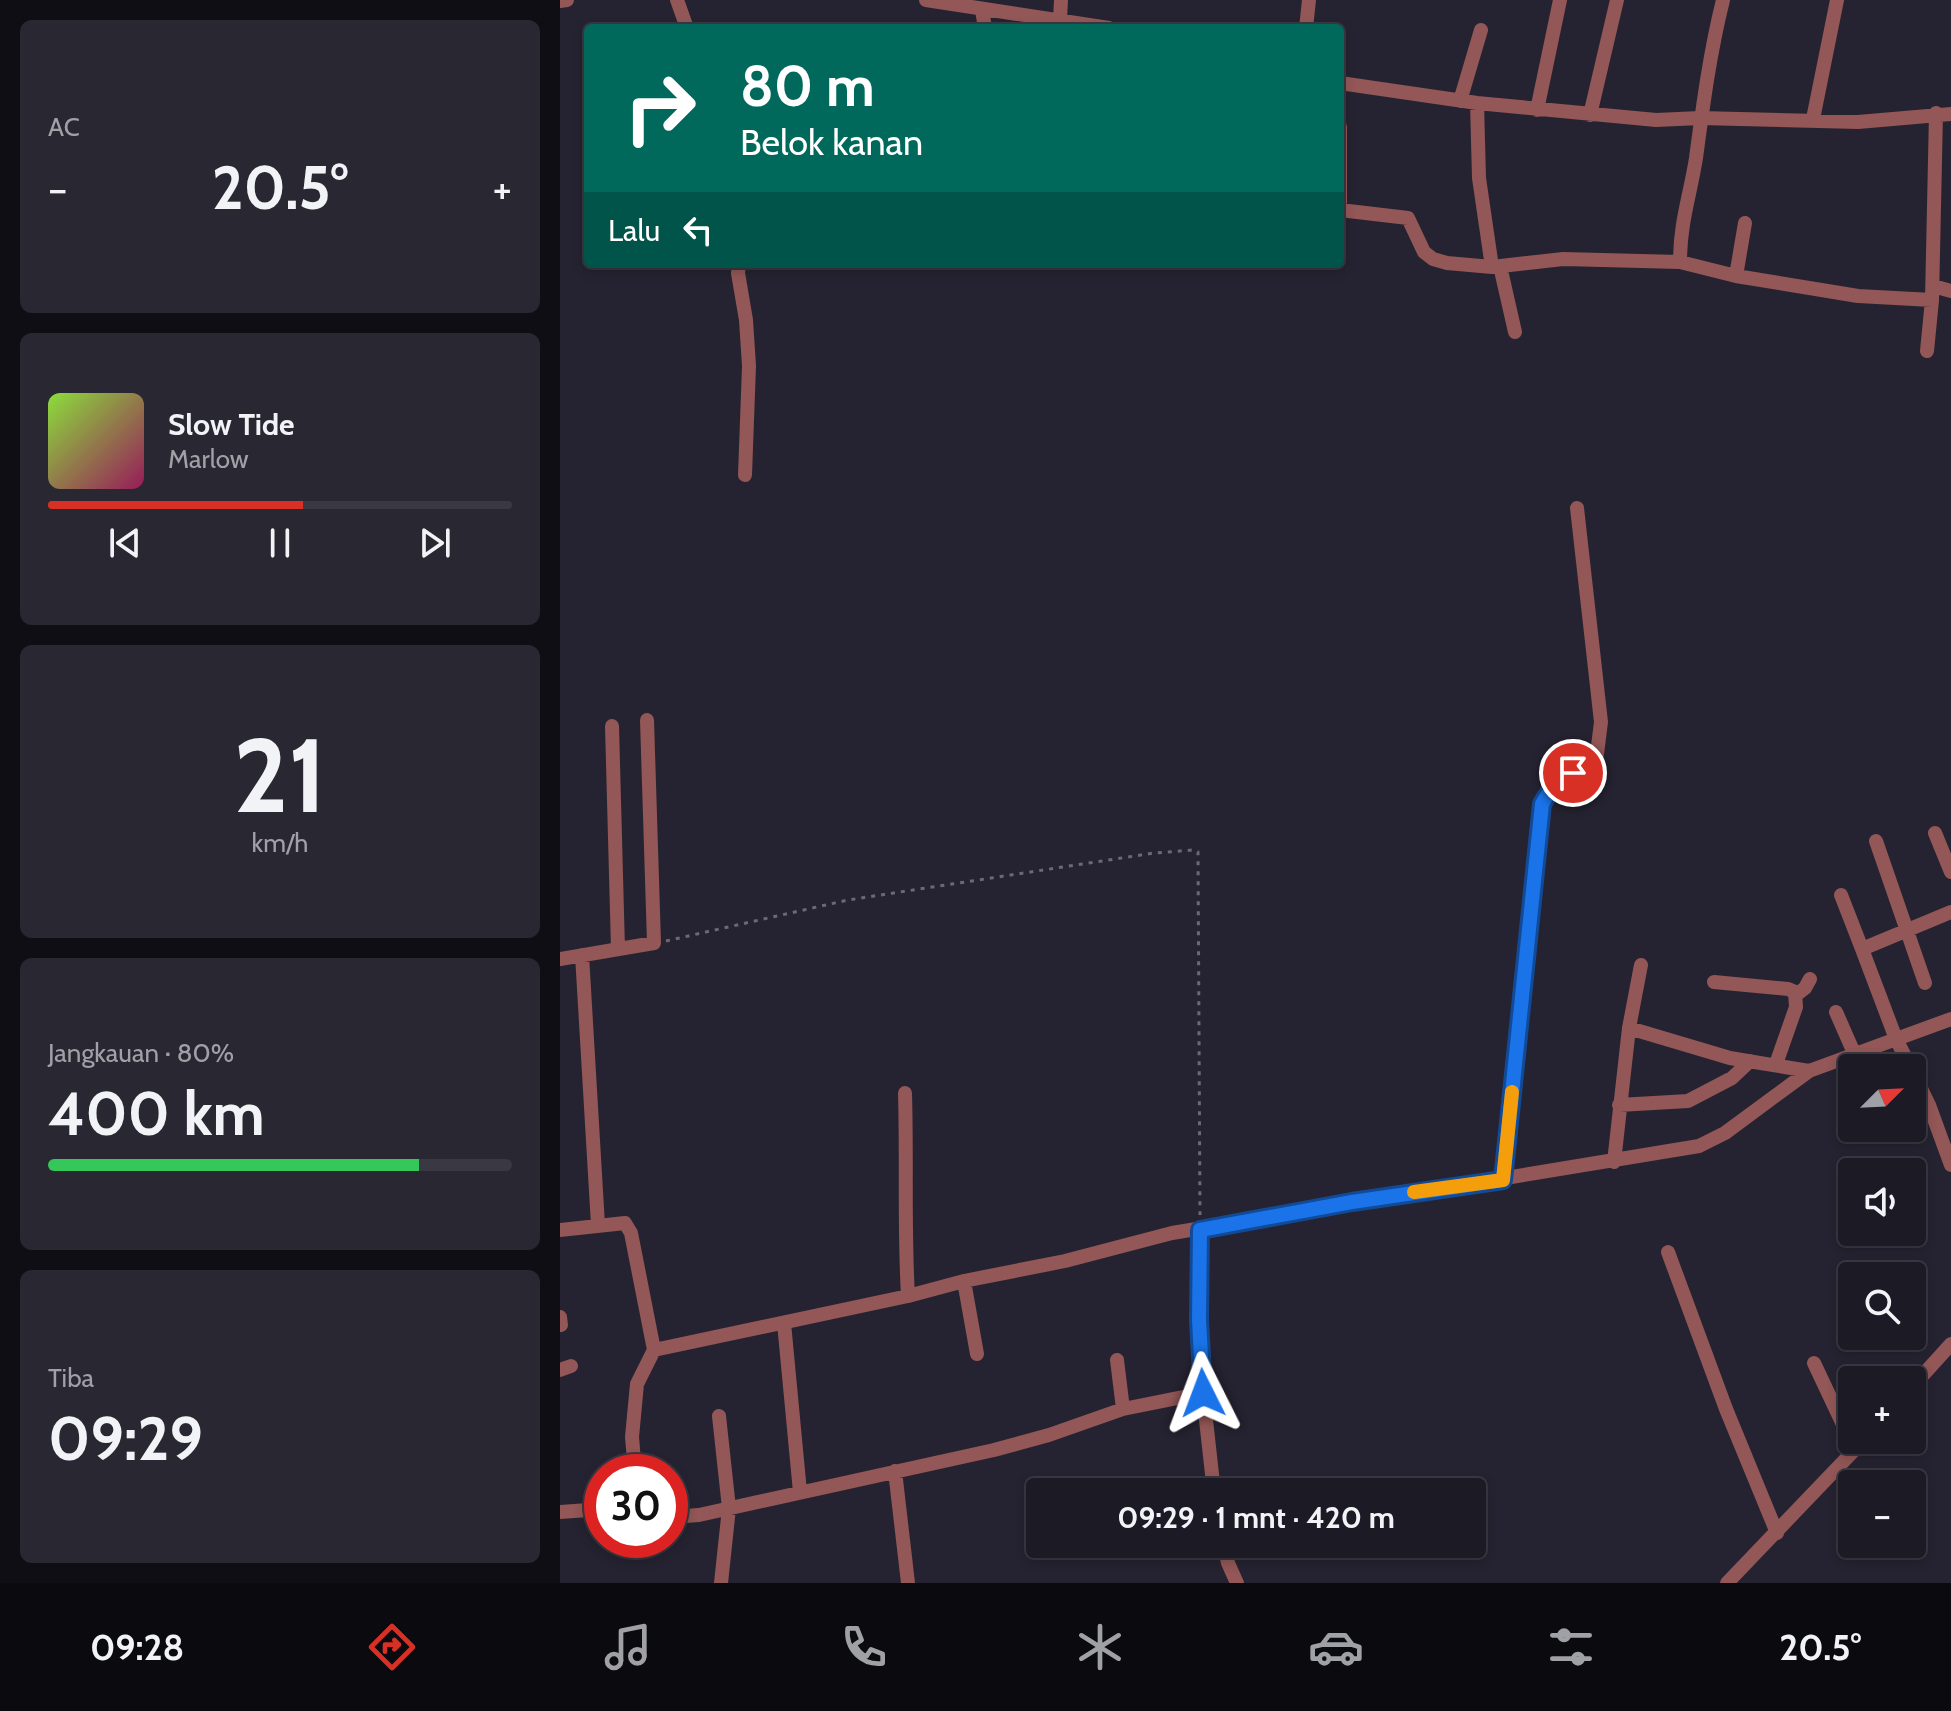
<!DOCTYPE html>
<html lang="id">
<head>
<meta charset="utf-8">
<style>
  :root { --surface:#1c1a25; --page:#292732; --text:#f1f3f6; --muted:#a0a1a7; --line:#3a3842; --accent:#d93025 }
  body { margin:0; font-family:Cabin,sans-serif; background:var(--page); color:var(--text); height:100vh; display:flex; flex-direction:column; font-size:30px; white-space:nowrap }
  * { box-sizing:border-box; margin:0 }
  p { font-size:26px; color:var(--muted) }
  .icon { flex:none; width:44px; height:44px; fill:none; stroke:currentColor; stroke-width:2; stroke-linecap:round; stroke-linejoin:round }
  .map { position:relative; flex:1; overflow:hidden }
  .panel { display:flex; flex-direction:column; gap:20px; padding:20px; background:#0f0e14; width:560px }
  .panel>* { flex:none }
  .top-card { position:absolute; left:24px; top:24px; width:760px; height:244px; border-radius:8px; box-shadow:0 4px 12px #0003,0 0 0 2px var(--line); background:#00695c; color:#fff; overflow:hidden }
  .needle { width:52px; rotate:66deg }
  .tools { position:absolute; left:1278px; top:1054px; display:grid; gap:16px }
  .tools a { display:grid; place-items:center; width:88px; height:88px; border-radius:8px; background:var(--surface); box-shadow:0 4px 12px #0003,0 0 0 2px var(--line); font-size:40px }
  .speed { position:absolute; left:24px; top:1454px; display:flex; gap:16px; font-size:40px; font-weight:700; text-align:center }
  .speed>* { display:grid; place-content:center; width:104px; height:104px; border-radius:50%; background:var(--surface); box-shadow:0 4px 12px #0003,0 0 0 2px var(--line); line-height:1 }
  .speed .limit { border:12px solid #d22; background:#fff; color:#111 }
  .pin { position:absolute; display:grid; place-items:center; width:68px; height:68px; color:#fff; margin:-34px; border:4px solid #fff; border-radius:50%; box-shadow:0 2px 8px #0007 }
  .me { position:absolute; width:88px; margin:-44px; rotate:357deg; stroke-linejoin:round; filter:drop-shadow(0 0 6px #0008) }
  .turn { display:flex; align-items:center; gap:28px; height:168px; padding:0 24px; font-size:36px }
  .turn .icon { width:104px; height:104px; stroke-width:2.5 }
  .turn b { display:block; font-size:56px; line-height:68px }
  .then { display:flex; align-items:center; height:76px; padding:0 24px; background:#0003; gap:16px; font-size:30px }
  .big { font-size:60px; font-weight:700; line-height:1.1 }
  .panel .tile { flex:1; display:flex; flex-direction:column; justify-content:center; gap:12px; min-width:0; padding:0 28px; border-radius:12px; background:var(--page) }
  .panel .dial { align-items:center; gap:0 }
  .dial b { font-size:104px; line-height:1 }
  .song { display:flex; align-items:center; gap:24px }
  .cover { width:96px; height:96px; border-radius:12px; background:linear-gradient(135deg,hsl(90 70% 55%),hsl(330 70% 35%)) }
  .played { height:8px; border-radius:4px; background:linear-gradient(90deg,var(--accent) 55%,var(--line) 55%) }
  .keys { display:flex; justify-content:space-around; direction:ltr }
  .heat { display:flex; justify-content:space-between; align-items:center; font-size:44px; direction:ltr }
  .charge { height:12px; border-radius:6px; background:linear-gradient(90deg,#34c759 80%,var(--line) 0) }
  .trip { position:absolute; left:466px; top:1478px; width:460px; height:80px; border-radius:8px; background:var(--surface); box-shadow:0 4px 12px #0003,0 0 0 2px var(--line); font-weight:700; line-height:80px; text-align:center }
  .tabs { display:flex; height:128px; justify-content:space-around; align-items:center; background:#0b0a0f; color:var(--muted) }
  .tabs .icon { width:56px; height:56px }
  .tabs .selected { color:var(--accent) }
  .tabs b { font-size:36px; color:var(--text) }
  main { display:flex; flex:1; min-height:0 }
  .map>svg:first-child { display:block }
  .lines { fill:none; stroke-linecap:round; stroke-linejoin:round }
  .path { stroke:#6b6976; stroke-width:3; stroke-dasharray:4 6; stroke-linecap:butt }
  .minor { stroke:#925756; stroke-width:14 }
  .route-casing { stroke:#114b97; stroke-width:20 }
  .route { stroke:#1a73e8; stroke-width:14 }
  .slow { stroke:#f59e0b; stroke-width:14 }
</style>
</head>
<body>
<main>
<section class="panel">
<div class="tile"><p>AC</p>
<div class="heat"><a>−</a><b class="big">20.5°</b><a>+</a></div>
</div>
<div class="tile">
<div class="song"><i class="cover"></i><div><b>Slow Tide</b><p>Marlow</p></div></div>
<div class="played"></div>
<div class="keys"><svg class="icon" aria-label="previous" viewBox="0 0 24 24"><path d="M18 5L8 12l10 7zM5 5v14"/></svg><svg class="icon" aria-label="pause" viewBox="0 0 24 24"><path d="M8 5v14M16 5v14"/></svg><svg class="icon" aria-label="next" viewBox="0 0 24 24"><path d="M6 5l10 7-10 7zM19 5v14"/></svg></div>
</div>
<div class="tile dial"><b>21</b><p>km/h</p></div>
<div class="tile"><p>Jangkauan · 80%</p><b class="big">400 km</b><div class="charge"></div></div>
<div class="tile"><p>Tiba</p><b class="big">09:29</b></div>
</section>
<div class="map">
<svg width="1391" height="1583" viewBox="0 0 1391 1583">
  <rect width="100%" height="100%" fill="#252331"/>
  <g class="lines">
    <path class="path" d="M106,941L288,900L594,853L633,850L638,852L640,1215"/>
    <path class="minor" d="M117,0L127,28
      M366,0L549,28
      M0,1L7,0
      M422,10L425,28
      M500,20L501,0
      M746,28L749,0
      M780,83L917,103L1096,120L1140,118L1298,122L1391,114
      M900,101L921,30
      M917,103L919,178L932,267
      M977,110L1000,0
      M1030,115L1057,0
      M1253,119L1277,0
      M780,127V202
      M780,210L848,218L864,252L873,259L887,263L932,267L1003,259L1120,262L1176,276L1298,296L1372,300L1376,113
      M1120,262C1120,222 1130,196 1136,158C1143,105 1150,52 1163,0
      M179,264L178,273L186,320L189,366L185,475
      M940,266L955,332
      M1176,276L1185,223
      M1373,286L1391,291
      M1367,351L1372,300
      M52,726L58,949
      M1375,833L1391,872
      M1316,841L1365,983
      M1281,895L1302,949
      M22,955L38,1225
      M0,959L94,943L87,720
      M1154,982L1228,989L1235,992L1236,1007L1216,1064
      M1236,995L1245,988L1250,979
      M1276,1012L1294,1053
      M1069,1028L1081,965
      M1351,1068L1336,1039L1302,949L1391,912
      M1352,1070L1369,1105L1391,1165
      M345,1093C347,1161 344,1229 348,1296
      M1059,1105L1128,1101L1172,1078L1190,1061
      M1054,1162L1069,1028L1170,1058L1249,1071
      M943,1180L982,804L993,786L1036,762L1041,722L1017,508
      M0,1230L65,1223L71,1233L94,1350L77,1384L72,1437L75,1472
      M640,1230L639,1320L643,1393
      M1108,1252L1166,1409L1217,1533
      M404,1281L417,1354
      M0,1317L1,1325
      M224,1323L240,1492
      M94,1350L348,1296L404,1281L505,1261L612,1233L1139,1146L1165,1133L1249,1071L1391,1019
      M557,1360L563,1409
      M1254,1363L1295,1450
      M0,1370L11,1366
      M1352,1387L1391,1344
      M159,1416L169,1508L161,1583
      M335,1471L348,1583
      M0,1512L42,1509
      M110,1517L139,1515L434,1450L489,1435L563,1409L643,1393L654,1492
      M664,1544L668,1563L677,1583
      M1167,1583L1304,1440"/>
  </g>
  <g class="lines">
    <defs>
      <path id="route" d="M643,1393L639,1320L640,1230L792,1202L943,1180L982,804L993,786L1013,773"/>
    </defs>
    <use href="#route" class="route-casing"/>
    <use href="#route" class="route"/>
    <path class="slow" d="M854,1192L943,1180L952,1092"/>
  </g>
</svg>
<div class="tools">
<a><svg class="needle" viewBox="-14 -14 28 28"><path d="M0-13l5 13h-10z" fill="#e53935"/><path d="M0 13l5-13h-10z" fill="#a0a1a7"/></svg></a>
<a><svg class="icon" aria-label="sound" viewBox="0 0 24 24"><path d="M4 9h4l5-4v14l-5-4H4zM17 9q2 3 0 6"/></svg></a>
<a><svg class="icon" aria-label="search" viewBox="0 0 24 24"><circle cx="10" cy="10" r="6"/><path d="M15 15l6 6"/></svg></a>
<a>+</a>
<a>−</a>
</div>
<div class="speed"><div class="limit">30</div></div>
<div class="pin" style="left:1013px;top:773px;background:#d93025"><svg class="icon" aria-label="arrive" viewBox="0 0 24 24"><path d="M6 21V4h12l-3 4 3 4H6"/></svg></div>
<svg class="me" style="left:643px;top:1393px" viewBox="-20 -20 40 40"><path d="M0-17L14 15 0 8-14 15z" fill="#1a73e8" stroke="#fff" stroke-width="4"/></svg>
<div class="trip">09:29 · 1 mnt · 420 m</div>
<div class="top-card">
<div class="turn"><svg class="icon" aria-label="right" viewBox="0 0 24 24"><path d="M7 20v-9h11M14 6l5 5-5 5"/></svg><div><b>80 m</b>Belok kanan</div></div>
<div class="then">Lalu<svg class="icon" aria-label="left" viewBox="0 0 24 24"><path d="M17 20v-9H6M10 6l-5 5 5 5"/></svg></div>
</div>
</div>
</main>
<nav class="tabs">
<b>09:28</b>
<svg class="icon selected" aria-label="directions" viewBox="0 0 24 24"><path d="M12 3l9 9-9 9-9-9zM9 14v-3h6M13 9l2 2-2 2"/></svg>
<svg class="icon" aria-label="music" viewBox="0 0 24 24"><path d="M9 18V5l10-2v13"/><circle cx="6" cy="18" r="3"/><circle cx="16" cy="16" r="3"/></svg>
<svg class="icon" aria-label="phone" viewBox="0 0 24 24"><path d="M5 4h4l2 5-3 2q2 4 5 5l2-3 5 2v4C11 20 4 13 5 4z"/></svg>
<svg class="icon" aria-label="climate" viewBox="0 0 24 24"><path d="M12 3v18M4 7l16 10M4 17L20 7"/></svg>
<svg class="icon" aria-label="car" viewBox="0 0 24 24"><path d="M5 17H2v-5l4-1 3-4h7l3 4 3 1v5h-3M9 17h6M6 11h13"/><circle cx="7" cy="17" r="2"/><circle cx="17" cy="17" r="2"/></svg>
<svg class="icon" aria-label="filters" viewBox="0 0 24 24"><path d="M4 7h16M4 17h16"/><circle cx="9" cy="7" r="2"/><circle cx="15" cy="17" r="2"/></svg>
<b>20.5°</b>
</nav>
</body>
</html>
